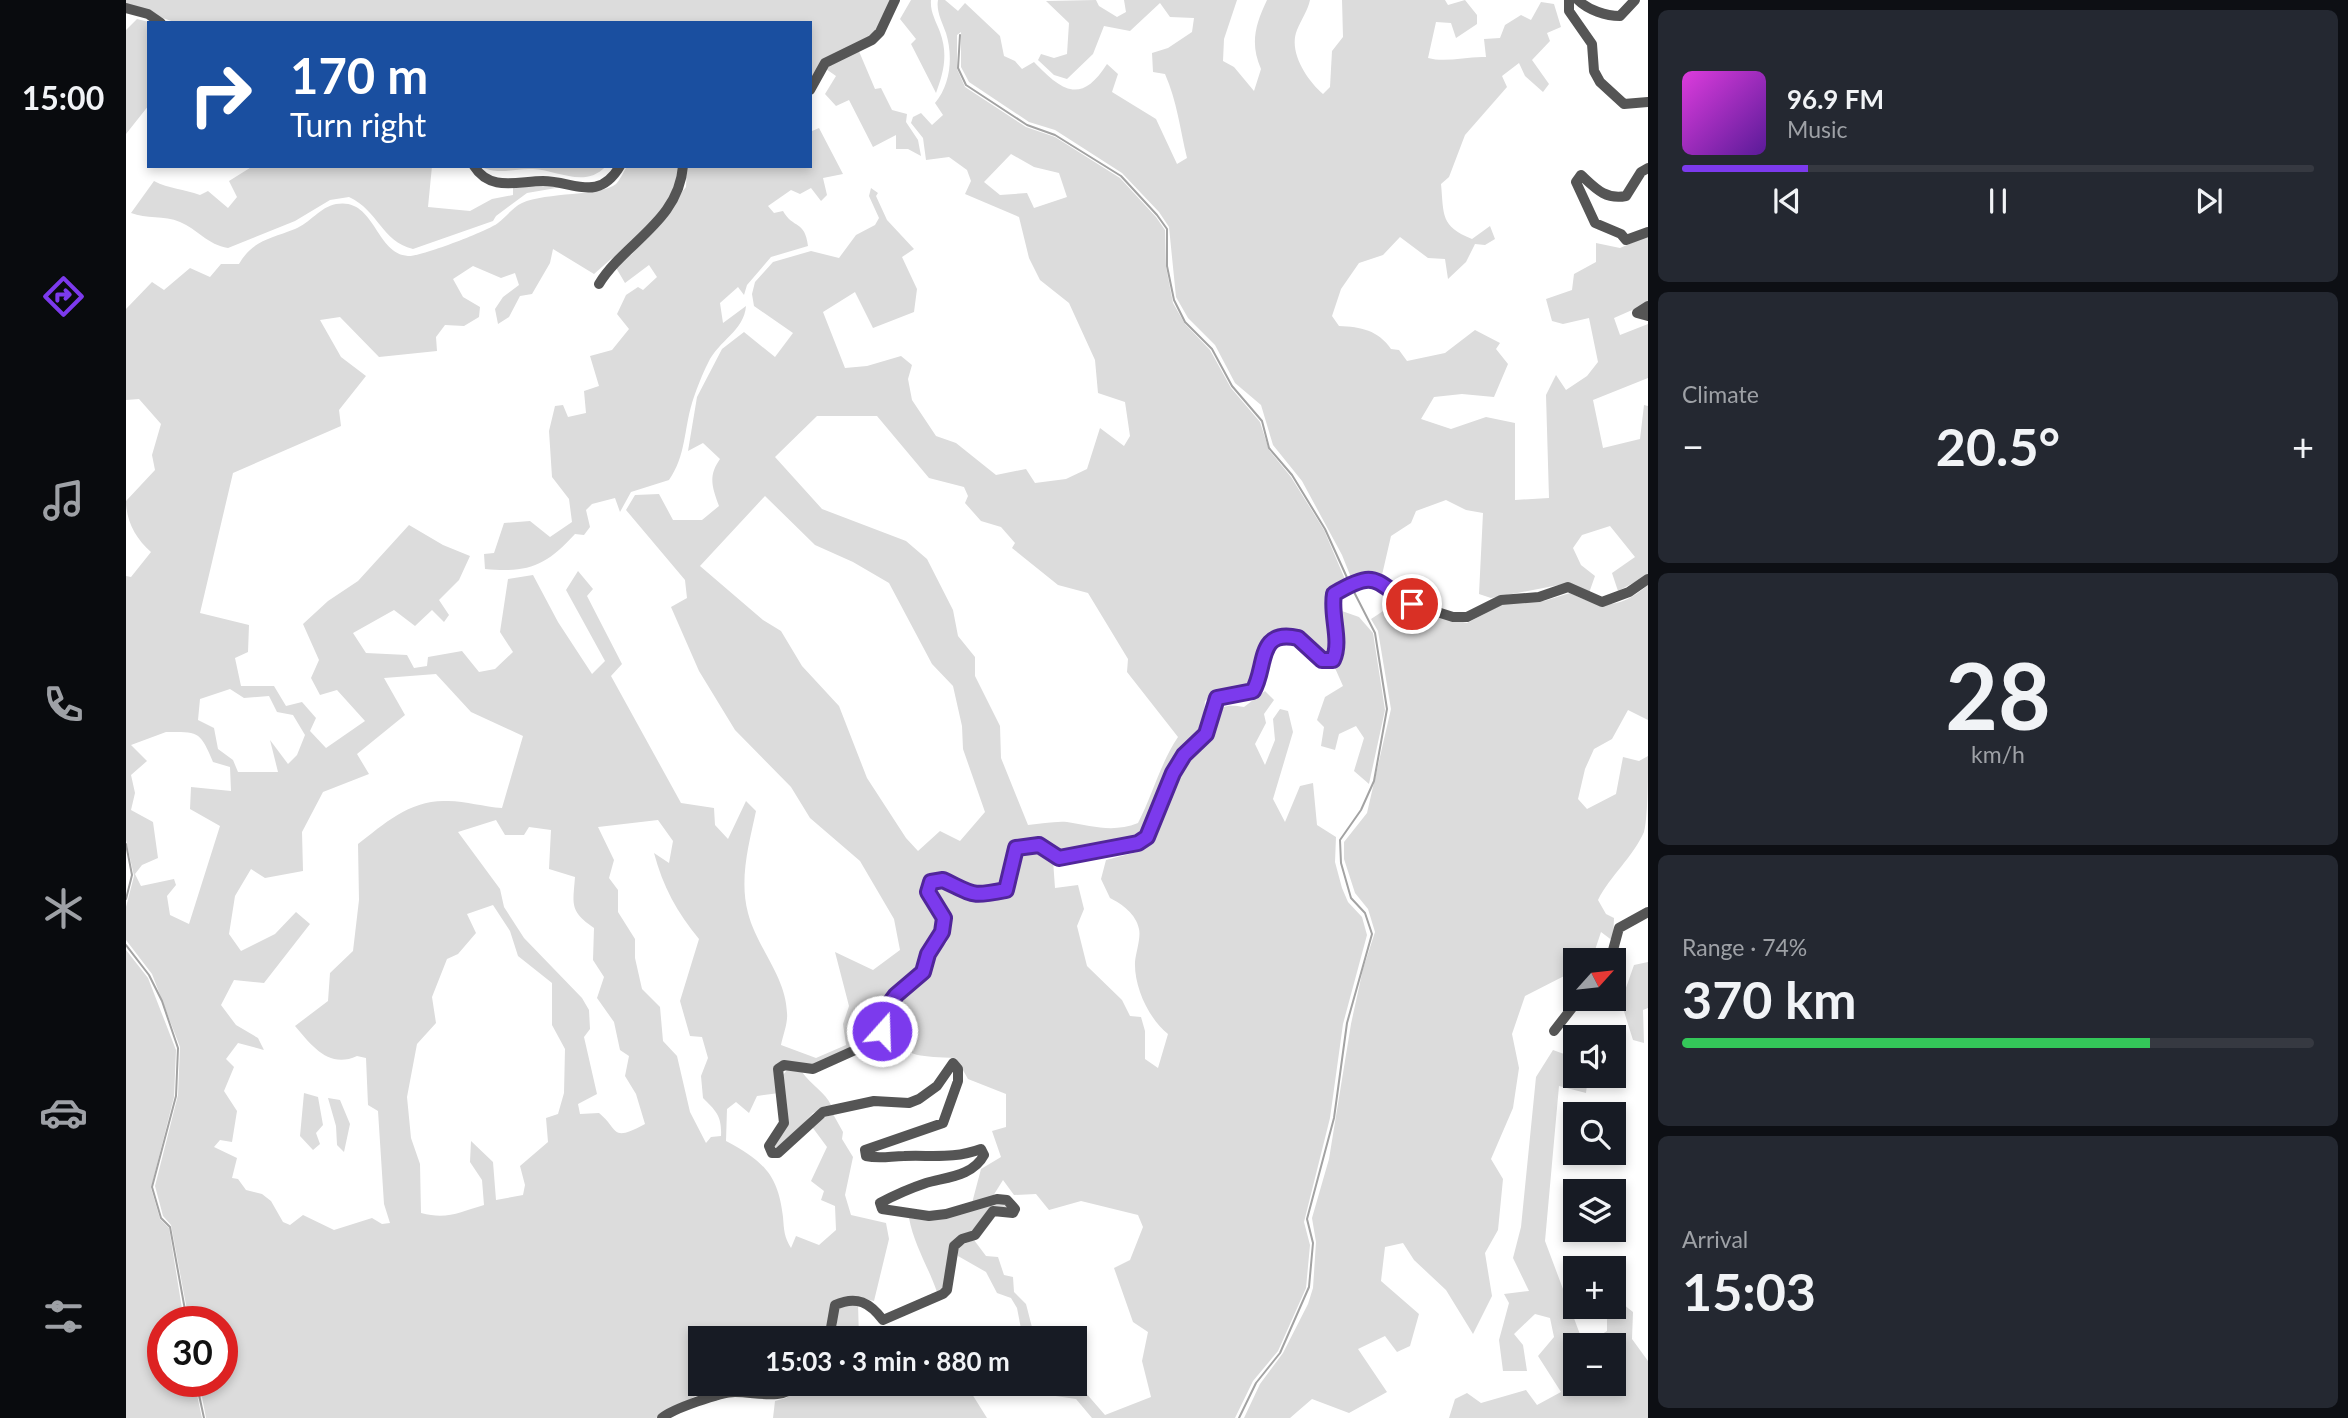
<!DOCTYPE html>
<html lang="en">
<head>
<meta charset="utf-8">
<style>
  :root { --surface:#171b24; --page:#242831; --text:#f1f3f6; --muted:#9ea1a6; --line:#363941; --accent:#7c3aed }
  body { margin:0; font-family:Lato,sans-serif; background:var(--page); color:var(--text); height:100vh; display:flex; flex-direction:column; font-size:26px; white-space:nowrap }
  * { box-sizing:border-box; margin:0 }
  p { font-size:23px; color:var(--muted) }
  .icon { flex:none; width:38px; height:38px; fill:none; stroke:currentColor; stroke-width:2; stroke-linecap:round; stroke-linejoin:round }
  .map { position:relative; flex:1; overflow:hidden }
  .side { display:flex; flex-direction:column; gap:10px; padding:10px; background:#0d0f14; width:700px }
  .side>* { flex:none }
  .banner { position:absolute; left:21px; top:21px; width:665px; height:147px; border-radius:0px; box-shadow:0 4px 10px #0003; background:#1a4fa0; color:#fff; overflow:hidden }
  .needle { width:46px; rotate:63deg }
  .fabs { position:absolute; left:1437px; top:948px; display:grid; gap:14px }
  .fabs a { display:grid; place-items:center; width:63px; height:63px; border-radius:0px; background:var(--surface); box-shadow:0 4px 10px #0003; font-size:35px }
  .speed { position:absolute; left:21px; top:1306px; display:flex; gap:14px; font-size:35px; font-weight:700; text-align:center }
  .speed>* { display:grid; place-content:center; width:91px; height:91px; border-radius:50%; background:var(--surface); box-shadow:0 4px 10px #0003; line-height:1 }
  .speed .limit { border:10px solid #d22; background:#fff; color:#111 }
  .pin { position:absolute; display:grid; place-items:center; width:60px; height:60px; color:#fff; margin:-30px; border:4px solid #fff; border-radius:50%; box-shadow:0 2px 7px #0007 }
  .me { position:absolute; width:77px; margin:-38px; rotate:20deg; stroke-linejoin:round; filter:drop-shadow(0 0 5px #0008) }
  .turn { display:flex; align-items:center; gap:24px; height:147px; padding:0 28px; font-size:32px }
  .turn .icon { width:91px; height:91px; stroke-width:2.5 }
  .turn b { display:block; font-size:49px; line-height:60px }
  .big { font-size:52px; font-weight:700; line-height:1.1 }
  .side .card { flex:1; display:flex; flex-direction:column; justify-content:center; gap:10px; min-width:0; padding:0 24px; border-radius:10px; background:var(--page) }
  .side .dial { align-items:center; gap:0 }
  .dial b { font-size:91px; line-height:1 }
  .song { display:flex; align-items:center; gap:21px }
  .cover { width:84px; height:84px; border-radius:10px; background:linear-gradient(135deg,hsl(300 70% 55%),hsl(270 70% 35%)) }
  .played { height:7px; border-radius:4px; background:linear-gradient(90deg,var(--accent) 20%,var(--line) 20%) }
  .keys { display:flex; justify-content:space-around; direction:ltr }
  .heat { display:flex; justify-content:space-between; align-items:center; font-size:38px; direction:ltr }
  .charge { height:10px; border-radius:5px; background:linear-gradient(90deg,#34c759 74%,var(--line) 0) }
  .trip { position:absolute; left:562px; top:1326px; width:399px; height:70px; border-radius:0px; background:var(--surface); box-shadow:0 4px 10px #0003; font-weight:700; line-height:70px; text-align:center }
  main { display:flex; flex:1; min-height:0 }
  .menu { display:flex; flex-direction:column; width:126px; justify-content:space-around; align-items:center; background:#090b0e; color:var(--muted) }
  .menu .icon { width:49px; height:49px }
  .menu .selected { color:var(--accent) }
  .menu b { font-size:32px; color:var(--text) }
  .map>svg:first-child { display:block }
  .green { fill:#dcdcdc; fill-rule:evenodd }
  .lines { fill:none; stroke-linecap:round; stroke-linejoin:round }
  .stream { stroke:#a3a3a3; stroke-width:2 }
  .minor { stroke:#555; stroke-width:10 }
  .route-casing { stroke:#51269a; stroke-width:18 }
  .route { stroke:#7c3aed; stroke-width:12 }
</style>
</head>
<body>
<main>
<nav class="menu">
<b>15:00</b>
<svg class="icon selected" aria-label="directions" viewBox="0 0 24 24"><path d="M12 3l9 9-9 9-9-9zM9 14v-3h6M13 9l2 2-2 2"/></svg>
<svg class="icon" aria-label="music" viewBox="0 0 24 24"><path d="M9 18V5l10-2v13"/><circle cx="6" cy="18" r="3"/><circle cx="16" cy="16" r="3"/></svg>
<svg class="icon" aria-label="phone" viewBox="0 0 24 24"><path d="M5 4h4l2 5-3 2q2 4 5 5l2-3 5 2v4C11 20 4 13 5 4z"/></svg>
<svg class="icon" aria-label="climate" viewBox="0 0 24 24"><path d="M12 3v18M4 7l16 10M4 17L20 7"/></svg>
<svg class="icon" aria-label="car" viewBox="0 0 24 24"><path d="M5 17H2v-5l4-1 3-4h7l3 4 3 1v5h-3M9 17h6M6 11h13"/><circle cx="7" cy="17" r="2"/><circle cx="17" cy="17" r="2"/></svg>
<svg class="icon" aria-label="filters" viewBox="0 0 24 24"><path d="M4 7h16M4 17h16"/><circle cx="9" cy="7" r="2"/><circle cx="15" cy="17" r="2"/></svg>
</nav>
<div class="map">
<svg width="1522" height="1418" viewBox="0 0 1522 1418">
  <rect width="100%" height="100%" fill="#fff"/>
  <path class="green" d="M0,0H765L752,29L744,37L697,62L684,83V23H51L0,5Z
    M785,0H805C804,12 810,21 814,32C822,54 818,72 810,93L785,44L790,39L774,19Z
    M812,0H819L832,11L839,3L874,36L878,56L889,61L896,69L908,62C936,91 955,105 981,64L992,74L986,92L1030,119L1051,164L1061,158C1054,129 1051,101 1039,74L1027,72L1026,53L1042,48L1066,32L1068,18L1044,17L1034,3L1004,31L978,26L967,54L941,79L928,75L912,60L915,54L928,58L941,54L943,23L920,1L970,0L973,6L991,17L1000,12L998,0H1111L1098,39L1097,61L1108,67L1128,91L1135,69C1124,44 1129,25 1141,0H1184C1182,10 1175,20 1171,30C1162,52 1181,80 1197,94L1204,87L1206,51L1217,37L1216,0H1319L1322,5L1339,0L1351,15V24L1330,38L1325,23L1310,22L1302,58C1320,63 1341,56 1360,57L1358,39L1374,38L1379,25L1395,15L1405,20L1415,2L1428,4L1435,27L1421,33L1424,41L1406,60L1423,84L1417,92L1399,76L1393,63L1376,76L1381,87L1339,135L1323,177L1315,184C1318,215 1314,226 1346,239L1364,226L1369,239L1359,245L1349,244L1340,262L1322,279L1319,259L1302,258L1274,237L1257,255L1233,263L1215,289L1206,316L1213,326C1235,327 1252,330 1265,349L1273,350L1281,361L1319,353L1349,330L1374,343L1370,349L1382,364L1368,397L1336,394L1308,397L1295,419L1325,429L1360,417L1389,423V500L1423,498L1420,395L1430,375L1440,390L1461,376L1472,362L1463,318L1437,324L1426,321L1420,299L1446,290L1448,274L1470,262V243L1494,248L1522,236V303L1488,318L1494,335L1522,324V378L1467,400L1477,448L1514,439L1518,405L1522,406V575L1492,591L1486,573L1509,557L1484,526L1456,535L1447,548L1455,565L1469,576L1463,593L1443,583L1365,598L1353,594L1357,513L1340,510L1320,500L1290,511L1285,523L1265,536L1256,575L1241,574L1226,580L1216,555L1176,481L1147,445L1135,405L1109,383L1089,345L1062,318L1050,297L1043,227L1033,212L996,173L929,130L903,122L843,82L835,67V32L831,35V69L839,87L900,127L929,137L994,178L1030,217L1039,230L1040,267L1047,303L1059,324L1084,350L1105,388L1134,422L1143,450L1165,477L1198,530L1221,584L1205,593L1206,656H1195L1154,634L1126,684L1091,692L1079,701L1077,728L1014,835L1003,841L932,852L910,840L888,846C885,857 883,870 879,880C873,890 853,894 842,890C825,883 822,871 801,879V900L814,922L810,936L794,970L759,1004L750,1030L742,1039L691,1066L657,1062L653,1093L631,1096L623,1113L610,1102L601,1109L600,1141C637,1161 652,1174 657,1217C658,1230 658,1237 665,1248L670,1236L693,1245L710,1230L709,1206L695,1200L698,1191L685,1181L701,1147L684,1124L707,1114L717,1132L716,1139L727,1157L719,1195L725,1215L760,1223L763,1239L748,1301L724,1296L714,1298L699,1339H574V1384H609L584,1388L530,1418H80L73,1381H96V1321H63L45,1225L37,1216L29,1186L52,1095L54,1047L26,974L0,940V907L8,876L0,840V576L5,577L25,552C10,539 0,521 0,501L29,470L26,455L35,424L13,399L0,400V309L26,282L38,290L64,268L84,277L95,264H113C127,240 144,239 169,229C184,223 194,207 210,204C249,197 249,253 282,256C294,257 362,231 372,223C380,217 387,207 396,203C420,192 476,196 490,184C494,180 498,171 501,166H555L552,185L541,203L500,251L485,259L468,274L427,249L424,263L406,294L394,296L383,317L372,324L369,309L377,297L393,285L389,273L375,278L347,266L327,279L337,297L354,307L353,317L338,326L319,325L310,337L311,351L253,357L214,317L194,320L215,357L240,376L213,410L215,426L107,473L74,613L123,625L122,652L109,658L115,686H148L160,706L176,702L190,718L184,731L200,748L239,721L211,690L194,695L185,678L193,660L177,624L202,601L232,581L283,525L317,545L344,556L333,580L313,600L323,615L318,622L306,610L289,626L268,610L227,633L240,653L281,655L288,668L301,666L302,657L336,651L353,672L369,669L387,652L374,632L382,579L407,575L432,622L466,674L479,661L440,590L452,571L467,589L461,596L496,664L485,676L555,803L588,808L589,825L602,839L620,801L630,811C623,844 613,879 622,913C631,948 660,976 661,1013C662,1023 657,1035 655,1045L690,1058L720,1045L717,1024L723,1006L709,952L747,970L774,950L768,919L734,861L684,818L665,787L609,730L573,671L545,607L561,598L559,580L500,510L509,495L533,494L547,520H576L593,506C586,487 582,476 594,459L577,443L562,451L571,397L596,349L618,332L649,357L667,333L628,306L626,294L629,282L647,262L685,251L713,258L730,235L749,225L753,218L743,196L745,188L752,193L750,196L761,220L788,249L776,257L791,289L788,312L747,328L729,292L697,312L719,368L741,366L775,356L786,365L782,379L786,400L810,436L830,443L870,475L900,469L909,483L940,479L961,469L974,428L998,446L1004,436L999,402L972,393L969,360L943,303L914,280L903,258L893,217L839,194L845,181L841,170L823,157L800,160L797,138L785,123L787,117L795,113L806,125L817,115L809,103C825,84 827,56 820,33C816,22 810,11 812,0ZM885,154L908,167L933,173L941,197L908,208L901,193L874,195L858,182ZM691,416H751L803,478L838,487L842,496L839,503L855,521L875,527L889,543L886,548L932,585L962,593L1002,659L1001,672L1052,737C1034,764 1027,794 1012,823C987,833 966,826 941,822C929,821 915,824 902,825L875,758L874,726L849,676V657L832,636L827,610L801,559L780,541L696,509L649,457ZM639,496L689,545L727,562L763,583L806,664L827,686L836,726L837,749L859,812L834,841L814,831L792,851L780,838L741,778L713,706L676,666L655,631L637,620L574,566ZM310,674L345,712L397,736L376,808C358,807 340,801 322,801C285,799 259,823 232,844L233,900L227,951L204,973L202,1001L169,1026C186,1046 203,1069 231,1056L240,1058L242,1105L252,1111L258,1204L264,1223L256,1224L246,1218L208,1230L177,1215L164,1225L157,1222L145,1201L136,1194L120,1190L112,1179L106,1178L111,1158L88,1147L94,1140L106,1142L111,1111L98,1091L108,1067L100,1059L112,1043L138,1050L132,1038L110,1025L95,1005L108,980L138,983L184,924L170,912L149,934L115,951L103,934L109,896L125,869L139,878L177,871L176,832L197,792L243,774L231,754L279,715L258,678ZM104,689L118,698L143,696L151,712L167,715L179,735L171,755L162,764L144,740L152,772H112L107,760L92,749L88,728L72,720L74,699ZM40,732C73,732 74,731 87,762L104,767L105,791L65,787L64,809L94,826L63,924L44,915L41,896L50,885L48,879L15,886L9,874L16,865L32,858L27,822L5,810L9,793L5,775L21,761L5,745ZM370,820L379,835H398L403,827L425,830L423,869L449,877C447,904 443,911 468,928L467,960L478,977L471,998L488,1022L494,1050L503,1056L499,1076L510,1094L519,1124C484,1143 493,1129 473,1113L454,1114L452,1104L471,1094L458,1037L464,1029L463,1010L456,998L398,938L378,907L374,889L332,832ZM532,820L547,841L543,863L528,853C537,887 551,912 573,939L554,1001L564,1036L576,1037L582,1058L575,1076L577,1098C590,1111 596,1116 595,1136L585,1137L580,1143L564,1112L551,1056L537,1041L534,1007L516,989L509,958V939L492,912V890L483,878L488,860L472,827ZM367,905L384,931L392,956L426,983V1025L439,1049L438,1093L432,1114L420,1118L422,1142L394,1166L399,1185L397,1195L370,1200L367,1162L345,1141L344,1162L356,1180L358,1205C334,1212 321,1220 295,1213L294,1164L285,1138L281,1097L291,1044L310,1023L306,997L321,959L332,954L350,933L341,914Z
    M11,19L27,23H23V105L0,134V30Z
    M732,49L749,89L755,88L766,110L781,114L780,122L792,140L795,156L782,149H770V135L747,147L723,100L710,106L699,94L710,76L700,69L705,63Z
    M693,128L717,174L697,178L701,195L695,201L685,188L674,194L665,190L642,206L648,213L657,211C667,229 679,220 682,246L645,257L621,285L618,295L612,287L594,303L597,323L620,306C618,331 593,340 582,363C577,372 569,393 566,403C558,429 560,456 543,480L505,492L494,512L489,498L466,504L460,510L464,527L458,535L449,534C420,566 402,573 359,569L358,554L368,553L378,523L404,521L424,537L446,522L443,499L426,477L423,431L429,406L437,405L442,417L460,413L458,391L473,386L464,356L486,350L503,329L491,314L500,295L512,287L517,290L531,277L523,265L499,283L489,266L506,254L560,187L561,166H684V132Z
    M127,166H306L302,207L344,211L366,199L387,195V187L423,183L436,187L401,193L370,216L367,221L287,249C255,241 253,211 223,197L204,200L169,221L102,248C82,245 71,229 54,222C38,215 20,219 5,213L28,181C43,189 58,189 74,195L82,191L102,208L111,197L103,181Z
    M353,166H480C459,189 432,170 407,169C386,168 373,176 353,166Z
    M1522,585V720L1502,710L1486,739L1468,749L1459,769L1452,799L1461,809L1490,794L1497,757L1513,761L1522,756C1522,774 1522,818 1518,832C1507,857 1484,876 1472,900L1480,914L1488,918L1487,941L1475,932L1467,956L1455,949L1446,972L1399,996L1386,1034L1393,1068L1387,1108L1365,1159L1377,1179L1372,1230L1359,1253L1366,1296L1347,1334L1320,1290L1288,1260L1277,1243L1259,1247L1255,1281L1293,1314L1284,1346L1271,1352L1259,1336L1232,1349L1261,1392L1223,1413L1186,1399L1164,1418H1118L1134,1384L1157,1353L1182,1304L1187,1288L1190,1242L1186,1218L1203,1159L1225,1024L1237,969L1249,932L1242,909L1229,893L1218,859V842L1241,813L1265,709L1252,631L1245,619L1271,602L1283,609L1341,623L1379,603L1418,601L1444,593C1476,609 1494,609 1522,585Z
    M1213,610L1233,617L1247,633L1259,710L1243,784L1228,771L1238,738L1230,726L1213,734L1209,750L1195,746L1198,727L1191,720L1199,697L1217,686L1209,668L1214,650Z
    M1139,691L1148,700L1138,714L1140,723L1129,744L1139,765L1149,740L1147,719L1154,709L1162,711L1167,732L1147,799L1159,822L1174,786L1187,783L1191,825L1210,837L1209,862L1216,888L1222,902L1236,917L1241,935L1217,1024L1204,1118L1178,1222L1184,1245L1180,1288L1152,1351L1127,1381L1109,1418H966L950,1399L923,1395L918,1384H948L949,1370H955L959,1392L979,1415L1025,1397L1016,1361L1022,1332L1007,1322L988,1268L1004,1260L1017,1227L1012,1215L955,1201L923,1210L910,1194L888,1195L877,1180L867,1196L846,1203L855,1169L875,1157L866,1131L880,1127V1094L842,1079L830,1058C795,1056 784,1059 758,1034L776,998L802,978L805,958L821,942L826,922L804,893L809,885C838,882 856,919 888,890C890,859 892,833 927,860L929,888L952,885L958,909L951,926L961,966L996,1000L1004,1016L1015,1017L1019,1031V1059L1032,1068L1042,1034C1023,1019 1008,987 1009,962C1010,952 1015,938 1013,929C1010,914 996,904 984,898L975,879L980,860L1015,851L1028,838L1043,794L1062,757L1088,734C1094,713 1088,702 1118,707Z
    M0,950L22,978L50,1050L48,1097L25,1188L34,1219L43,1228L58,1321H37V1381H68L76,1418H0Z
    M1522,962V1008L1517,1010L1518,1043L1507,1040L1495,1002L1508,965Z
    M1427,1050L1449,1058V1076H1462L1460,1093L1433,1086L1419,1241L1458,1345L1481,1331V1307H1488V1297L1507,1312L1506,1339L1522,1361V1418H1323L1329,1399L1341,1393L1355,1403L1400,1390L1411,1405L1435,1392L1412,1356L1428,1337L1424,1318L1409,1314L1388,1334L1397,1345L1401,1371H1377L1373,1340L1383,1303L1378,1294L1403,1291L1387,1258L1395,1227L1410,1077ZM1449,1346H1488V1384H1449Z
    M661,1070L676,1072C684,1084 700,1093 705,1105L687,1113L652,1151L646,1147L662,1125L657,1075Z
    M178,1093L192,1097L197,1125L190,1133L194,1144L187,1150L174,1136Z
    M202,1098L214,1100L224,1124L218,1152L211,1145L210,1126Z
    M880,1203L886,1209C865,1203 861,1212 854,1228L834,1237L819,1288L811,1292C802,1266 788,1245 783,1218C821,1225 843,1205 880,1203Z
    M848,1240L860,1256L872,1257L878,1275L887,1277L888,1292L900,1304L909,1339H897L891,1308L885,1298L871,1293L860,1272L832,1256L831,1247Z
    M732,1303L733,1339H707L711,1325L710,1311L713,1307Z
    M680,1384L841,1386L861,1418H647L649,1401L660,1398Z"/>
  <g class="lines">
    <path class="stream" d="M834,35L832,68L840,85L901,125L929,135L995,176L1031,215L1041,229V266L1048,300L1059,322L1086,349L1106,386L1136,421L1143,448L1166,475L1199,529L1223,582
      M0,844L6,875L0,899
      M0,945L23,975L36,1001L52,1048L50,1096L26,1187L35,1218L44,1227L61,1321
      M70,1381L78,1418
      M1113,1418L1130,1383L1154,1353L1183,1287L1187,1243L1181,1219L1208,1118L1221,1023L1246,934L1239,913L1225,898L1215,863L1214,840L1235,810L1248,781L1261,709L1249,633L1227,590"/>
    <path class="minor" d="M1443,0V11L1466,44L1468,71L1474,82L1498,104L1522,102
      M1452,0C1462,10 1480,16 1494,16L1509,0
      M0,8L22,14L35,23
      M684,90L699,63L746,40L754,32L769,0
      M348,166C364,192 392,181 417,181C448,181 472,203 494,166
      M1522,168L1515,172L1500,196C1479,200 1469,188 1455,175L1450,182L1469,223L1495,234L1500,240L1522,232
      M473,284C498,243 553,221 557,166
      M1522,306L1511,313L1522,316
      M1484,961L1493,928L1522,912
      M1428,1031L1453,999
      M703,1339L709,1305C731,1295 744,1303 757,1320L817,1294L821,1290L828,1246L836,1239L849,1235L867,1211L887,1213L889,1209L881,1200L871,1199L820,1214L803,1216L756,1209L754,1203C767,1196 785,1188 800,1183C821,1177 847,1176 858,1155L855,1149C828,1159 807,1155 778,1156C765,1156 754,1159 740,1156L739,1150L817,1123L832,1081V1069L827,1063L811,1086L793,1099L783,1103L748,1101L697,1112L652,1153H646L643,1146L658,1123L652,1069L658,1065L687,1069L747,1042L756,1031L761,1007L770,995L798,972L802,954L816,932L818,918L802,892L805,882L817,880C849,894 844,898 880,890L890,848L913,845L933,858L997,847L1021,837L1047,773L1058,755L1080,734L1091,698L1127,691C1141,668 1130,628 1172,638L1196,660H1207C1216,641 1204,615 1208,594L1244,578L1254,580L1286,604L1327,617H1341L1375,600L1413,597L1442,587L1476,602L1503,592L1522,579
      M536,1418C546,1409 595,1392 609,1392C633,1392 653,1401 674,1384"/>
  </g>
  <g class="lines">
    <defs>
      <path id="route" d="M756,1031L761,1007L770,995L797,972L802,954L816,932L818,918L802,892L805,882L817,880C849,895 844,897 880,890L890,848L913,845L933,858L1012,843L1021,837L1047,773L1058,755L1080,734L1091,698L1127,691C1141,668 1130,628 1172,638L1196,660H1207C1216,641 1204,615 1208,594C1253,567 1248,583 1286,604"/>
    </defs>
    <use href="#route" class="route-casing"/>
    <use href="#route" class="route"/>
  </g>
</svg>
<div class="fabs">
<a><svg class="needle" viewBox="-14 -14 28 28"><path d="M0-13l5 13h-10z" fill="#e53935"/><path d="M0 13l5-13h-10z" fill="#9ea1a6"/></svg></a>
<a><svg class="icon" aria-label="sound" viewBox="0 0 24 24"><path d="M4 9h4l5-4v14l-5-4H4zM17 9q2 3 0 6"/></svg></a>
<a><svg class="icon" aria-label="search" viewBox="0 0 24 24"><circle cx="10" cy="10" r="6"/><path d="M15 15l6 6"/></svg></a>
<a><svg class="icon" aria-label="layers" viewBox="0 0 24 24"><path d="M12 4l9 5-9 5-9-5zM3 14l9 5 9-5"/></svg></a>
<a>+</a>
<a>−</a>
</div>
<div class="speed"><div class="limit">30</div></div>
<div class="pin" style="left:1286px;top:604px;background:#d93025"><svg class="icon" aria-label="arrive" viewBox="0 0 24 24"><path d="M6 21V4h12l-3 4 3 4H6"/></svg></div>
<svg class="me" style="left:756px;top:1031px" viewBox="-20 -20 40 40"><circle r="17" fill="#7c3aed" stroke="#fff" stroke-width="3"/><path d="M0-11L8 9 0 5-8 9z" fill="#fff"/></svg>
<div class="trip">15:03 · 3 min · 880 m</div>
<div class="banner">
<div class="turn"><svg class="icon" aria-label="right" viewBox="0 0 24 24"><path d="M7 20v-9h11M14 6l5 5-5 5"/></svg><div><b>170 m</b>Turn right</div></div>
</div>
</div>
<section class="side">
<div class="card">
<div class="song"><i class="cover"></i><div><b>96.9 FM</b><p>Music</p></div></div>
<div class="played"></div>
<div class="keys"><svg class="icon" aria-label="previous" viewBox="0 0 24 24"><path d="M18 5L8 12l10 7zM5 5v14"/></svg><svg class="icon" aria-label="pause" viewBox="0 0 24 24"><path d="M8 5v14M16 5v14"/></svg><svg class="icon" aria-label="next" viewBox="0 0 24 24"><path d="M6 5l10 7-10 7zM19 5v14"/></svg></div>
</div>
<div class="card"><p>Climate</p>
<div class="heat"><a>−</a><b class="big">20.5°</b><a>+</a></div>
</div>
<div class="card dial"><b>28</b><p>km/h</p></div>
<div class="card"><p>Range · 74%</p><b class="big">370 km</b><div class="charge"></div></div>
<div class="card"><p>Arrival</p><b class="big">15:03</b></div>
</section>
</main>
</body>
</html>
